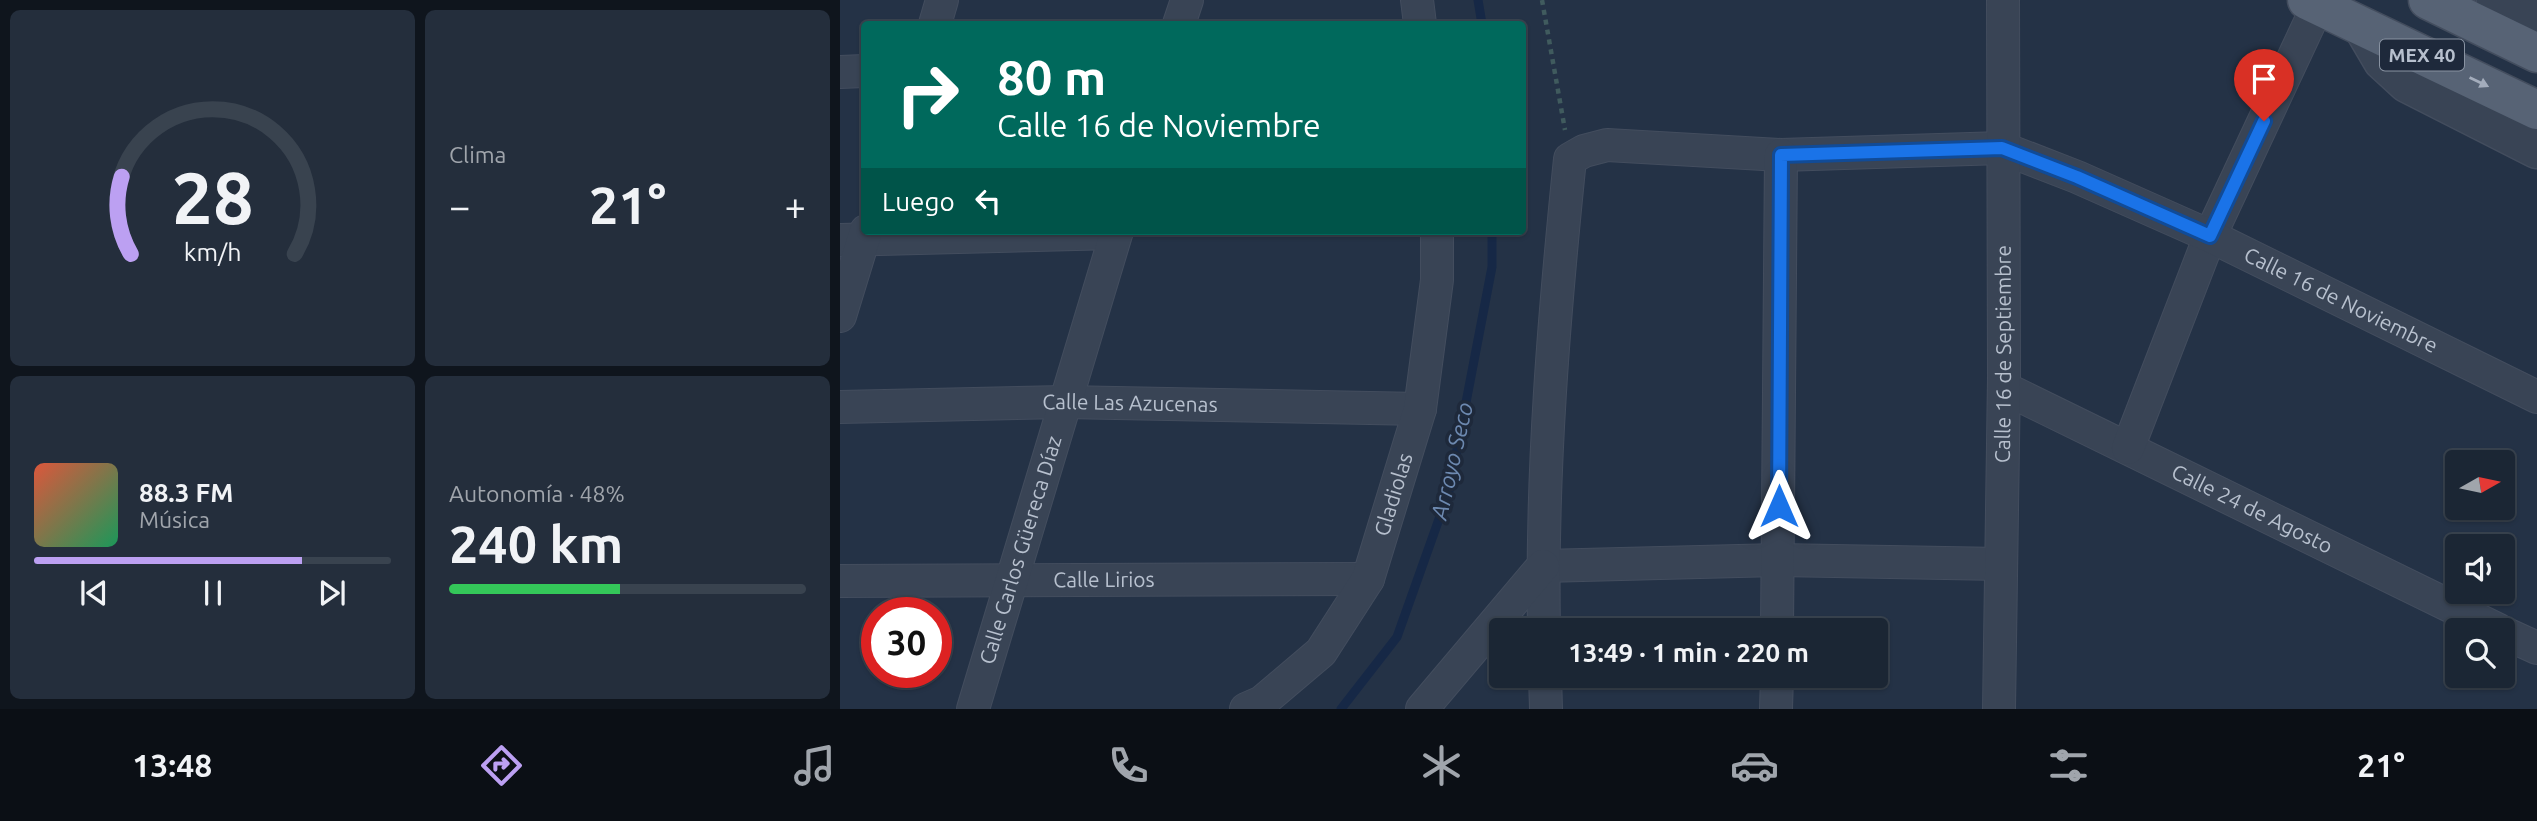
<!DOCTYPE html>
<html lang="es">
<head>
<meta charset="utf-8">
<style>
  :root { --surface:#1b2634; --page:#242e3c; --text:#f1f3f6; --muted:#a0a5ac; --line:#39434f; --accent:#bca0f2 }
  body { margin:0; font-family:Ubuntu,sans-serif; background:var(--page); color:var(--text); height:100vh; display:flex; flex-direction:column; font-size:26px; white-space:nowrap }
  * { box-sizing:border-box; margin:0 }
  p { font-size:23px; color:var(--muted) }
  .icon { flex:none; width:38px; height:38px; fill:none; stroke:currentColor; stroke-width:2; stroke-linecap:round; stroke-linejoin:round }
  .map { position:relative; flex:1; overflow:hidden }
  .sheet { display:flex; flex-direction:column; gap:10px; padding:10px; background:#0f151d; width:840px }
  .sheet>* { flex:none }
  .banner { position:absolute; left:21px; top:21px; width:665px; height:214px; border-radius:7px; box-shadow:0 2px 5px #0004,0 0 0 2px var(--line); background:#00695c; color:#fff; overflow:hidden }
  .needle { width:46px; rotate:81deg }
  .tools { position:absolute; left:1605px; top:450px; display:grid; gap:14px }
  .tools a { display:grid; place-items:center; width:70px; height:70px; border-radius:7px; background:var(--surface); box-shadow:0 2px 5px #0004,0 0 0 2px var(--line); font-size:35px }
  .speed { position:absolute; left:21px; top:597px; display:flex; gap:14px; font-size:35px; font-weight:700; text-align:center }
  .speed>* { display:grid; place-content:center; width:91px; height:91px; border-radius:50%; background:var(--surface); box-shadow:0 2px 5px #0004,0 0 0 2px var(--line); line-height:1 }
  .speed .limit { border:10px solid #d22; background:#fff; color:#111 }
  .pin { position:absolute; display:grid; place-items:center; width:60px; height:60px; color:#fff; margin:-72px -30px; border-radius:50% 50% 50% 0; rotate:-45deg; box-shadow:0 0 7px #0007 }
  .pin .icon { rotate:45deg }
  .me { position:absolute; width:77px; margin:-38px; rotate:0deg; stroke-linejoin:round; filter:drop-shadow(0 0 5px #0008) }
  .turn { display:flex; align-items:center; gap:24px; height:147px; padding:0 21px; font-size:32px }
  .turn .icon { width:91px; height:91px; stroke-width:2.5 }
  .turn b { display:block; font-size:49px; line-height:60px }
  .then { display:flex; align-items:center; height:66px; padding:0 21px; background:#0003; gap:14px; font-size:26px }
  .big { font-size:52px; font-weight:700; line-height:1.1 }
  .sheet .tile { flex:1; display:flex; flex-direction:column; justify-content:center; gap:10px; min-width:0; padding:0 24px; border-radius:10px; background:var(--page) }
  .sheet .dial { align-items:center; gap:0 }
  .dial svg { height:182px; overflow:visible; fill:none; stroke:var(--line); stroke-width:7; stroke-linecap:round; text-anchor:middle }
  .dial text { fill:var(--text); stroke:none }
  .song { display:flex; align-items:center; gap:21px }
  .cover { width:84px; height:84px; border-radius:10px; background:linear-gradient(135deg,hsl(10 70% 55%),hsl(150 70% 35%)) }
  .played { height:7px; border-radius:4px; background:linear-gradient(90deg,var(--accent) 75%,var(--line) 75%) }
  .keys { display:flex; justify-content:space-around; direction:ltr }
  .heat { display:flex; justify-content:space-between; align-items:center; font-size:38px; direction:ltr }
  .charge { height:10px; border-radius:5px; background:linear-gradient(90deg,#34c759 48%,var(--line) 0) }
  .sheet .tiles { flex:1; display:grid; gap:10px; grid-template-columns:repeat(2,1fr) }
  .trip { position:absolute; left:649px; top:618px; width:399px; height:70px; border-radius:7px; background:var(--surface); box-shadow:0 2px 5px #0004,0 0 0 2px var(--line); font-weight:700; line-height:70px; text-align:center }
  .dock { display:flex; height:112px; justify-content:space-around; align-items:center; background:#0b0f15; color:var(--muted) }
  .dock .icon { width:49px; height:49px }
  .dock .on { color:var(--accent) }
  .dock b { font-size:32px; color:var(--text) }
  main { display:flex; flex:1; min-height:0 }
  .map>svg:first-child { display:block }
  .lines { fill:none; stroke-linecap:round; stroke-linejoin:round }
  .stream { stroke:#162846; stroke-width:9 }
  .minor-casing { stroke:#434d5e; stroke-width:34 }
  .tertiary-casing { stroke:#434d5e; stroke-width:41 }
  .primary-casing { stroke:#434d5e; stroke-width:41 }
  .path { stroke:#405b5e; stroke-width:4.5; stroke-dasharray:5 5; stroke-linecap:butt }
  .minor { stroke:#394455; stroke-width:32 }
  .tertiary { stroke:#394455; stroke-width:38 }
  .primary { stroke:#576375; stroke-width:38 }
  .oneway { fill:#a4adbc }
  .route-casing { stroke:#114b97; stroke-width:18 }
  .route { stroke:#1a73e8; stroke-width:12 }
  .labels { text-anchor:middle; stroke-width:7; stroke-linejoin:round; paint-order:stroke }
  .shield { fill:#1e293b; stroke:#8993a2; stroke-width:2 }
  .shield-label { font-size:19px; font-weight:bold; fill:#b7c0ce }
  .street-label { font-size:21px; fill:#b7c0ce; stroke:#1e293b }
  .water-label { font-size:23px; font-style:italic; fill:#6d89b0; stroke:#1e293b }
</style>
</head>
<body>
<main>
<section class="sheet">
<div class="tiles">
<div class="tile dial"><svg viewBox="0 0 100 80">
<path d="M14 69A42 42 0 1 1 86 69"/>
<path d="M14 69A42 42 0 0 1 10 35" stroke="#bca0f2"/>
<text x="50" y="56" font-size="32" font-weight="700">28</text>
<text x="50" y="72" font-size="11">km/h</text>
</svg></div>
<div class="tile"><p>Clima</p>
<div class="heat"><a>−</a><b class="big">21°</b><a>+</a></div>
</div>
<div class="tile">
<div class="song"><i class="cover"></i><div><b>88.3 FM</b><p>Música</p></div></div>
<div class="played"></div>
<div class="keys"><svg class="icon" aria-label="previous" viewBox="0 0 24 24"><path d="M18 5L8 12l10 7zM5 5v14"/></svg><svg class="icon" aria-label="pause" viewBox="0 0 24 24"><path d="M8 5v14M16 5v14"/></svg><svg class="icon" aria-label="next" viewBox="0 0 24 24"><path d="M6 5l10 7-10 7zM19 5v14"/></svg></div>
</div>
<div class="tile"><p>Autonomía · 48%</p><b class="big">240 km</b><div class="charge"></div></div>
</div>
</section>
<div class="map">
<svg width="1697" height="709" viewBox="0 0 1697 709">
  <rect width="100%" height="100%" fill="#243246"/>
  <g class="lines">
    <path class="stream" d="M638,0L642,24
      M501,709L557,637L609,491L652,267V231"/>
    <defs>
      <g id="minor">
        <path d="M577,0L580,24"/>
        <path d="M95,24L102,0"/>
        <path d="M339,24L347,0"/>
        <path d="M0,72L24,71"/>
        <path d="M0,240L276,233"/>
        <path d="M0,316L26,231"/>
        <path id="s1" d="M1164,388L1659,630"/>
        <path id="s2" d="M0,407L224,402L580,409"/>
        <path d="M1288,448L1370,236L1478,5"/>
        <path d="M703,566L938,560L1161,564"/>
        <path id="s3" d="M0,581L528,579"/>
        <path id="s4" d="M704,630C701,473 714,315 730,159L744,151L767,145L941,155L1162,148L1237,177L1370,236L1697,397"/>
        <path d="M937,630L941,155"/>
        <path d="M1662,632L1697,648"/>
        <path d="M705,676L706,709"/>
        <path id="s5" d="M133,709L277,231"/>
        <path id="s6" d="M406,709L422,702L481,652L528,579L580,409L597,280V231"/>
        <path d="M582,709L703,566"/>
        <path d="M936,709L937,676"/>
        <path id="s7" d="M1159,709L1164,378L1163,0"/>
      </g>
      <path id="tertiary" d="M1656,0L1697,20
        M1523,27L1543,61L1567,83L1697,149"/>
      <path id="primary" d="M1467,0L1697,110
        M1588,0L1697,53"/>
    </defs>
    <use href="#minor" class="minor-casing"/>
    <use href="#tertiary" class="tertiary-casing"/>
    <use href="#primary" class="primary-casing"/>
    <path class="path" d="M702,0L725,130"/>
    <use href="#minor" class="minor"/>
    <use href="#tertiary" class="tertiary"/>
    <use href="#primary" class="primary"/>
  </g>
  <defs><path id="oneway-solid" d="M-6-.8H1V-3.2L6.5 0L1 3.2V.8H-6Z" transform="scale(1.75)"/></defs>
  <use class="oneway" href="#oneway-solid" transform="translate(1639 82) rotate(26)"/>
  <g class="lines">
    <defs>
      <path id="route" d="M939,506L941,155L1162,148L1237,177L1370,236L1424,121"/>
    </defs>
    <use href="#route" class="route-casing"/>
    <use href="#route" class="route"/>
  </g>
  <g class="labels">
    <rect class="shield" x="1540" y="39.5" width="84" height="31" rx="5"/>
    <g class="shield-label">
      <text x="1582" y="62">MEX 40</text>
    </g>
    <g class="street-label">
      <text dy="7" stroke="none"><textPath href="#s4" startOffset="1279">Calle 16 de Noviembre</textPath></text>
      <text dy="7" stroke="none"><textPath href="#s7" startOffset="355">Calle 16 de Septiembre</textPath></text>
      <text dy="7" stroke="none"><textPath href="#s2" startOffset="290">Calle Las Azucenas</textPath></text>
      <text dy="7" stroke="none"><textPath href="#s6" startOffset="270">Gladiolas</textPath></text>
      <text dy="7" stroke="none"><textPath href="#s1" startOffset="276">Calle 24 de Agosto</textPath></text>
      <text dy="7" stroke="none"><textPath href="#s5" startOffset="166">Calle Carlos Güereca Díaz</textPath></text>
      <text dy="7" stroke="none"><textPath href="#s3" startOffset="264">Calle Lirios</textPath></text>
    </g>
    <g class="water-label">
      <text transform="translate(612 461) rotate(-77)" y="8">Arroyo Seco</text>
    </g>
  </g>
</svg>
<div class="tools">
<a><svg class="needle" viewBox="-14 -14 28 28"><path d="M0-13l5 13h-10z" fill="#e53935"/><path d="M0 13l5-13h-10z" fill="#a0a5ac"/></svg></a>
<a><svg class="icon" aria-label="sound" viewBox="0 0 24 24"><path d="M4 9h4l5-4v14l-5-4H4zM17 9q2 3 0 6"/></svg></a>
<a><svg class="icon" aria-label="search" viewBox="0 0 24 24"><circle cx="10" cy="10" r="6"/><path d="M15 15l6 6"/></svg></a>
</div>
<div class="speed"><div class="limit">30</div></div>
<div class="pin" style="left:1424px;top:121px;background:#d93025"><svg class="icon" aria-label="arrive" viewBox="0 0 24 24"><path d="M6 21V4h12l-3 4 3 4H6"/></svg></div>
<svg class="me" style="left:939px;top:506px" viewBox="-20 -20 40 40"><path d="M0-17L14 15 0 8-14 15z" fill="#1a73e8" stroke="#fff" stroke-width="4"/></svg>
<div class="trip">13:49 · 1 min · 220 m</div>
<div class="banner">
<div class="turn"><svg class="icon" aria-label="right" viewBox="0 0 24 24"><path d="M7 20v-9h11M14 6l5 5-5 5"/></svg><div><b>80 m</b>Calle 16 de Noviembre</div></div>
<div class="then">Luego<svg class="icon" aria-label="left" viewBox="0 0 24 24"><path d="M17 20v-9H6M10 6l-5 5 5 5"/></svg></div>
</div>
</div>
</main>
<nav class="dock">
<b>13:48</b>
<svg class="icon on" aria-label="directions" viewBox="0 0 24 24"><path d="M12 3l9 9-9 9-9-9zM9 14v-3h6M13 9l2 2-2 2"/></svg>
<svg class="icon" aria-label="music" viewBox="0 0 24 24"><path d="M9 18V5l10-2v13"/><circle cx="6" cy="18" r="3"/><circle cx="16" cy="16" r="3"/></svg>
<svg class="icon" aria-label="phone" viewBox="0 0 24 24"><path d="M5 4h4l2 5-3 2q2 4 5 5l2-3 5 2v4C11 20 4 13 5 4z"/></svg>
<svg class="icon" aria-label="climate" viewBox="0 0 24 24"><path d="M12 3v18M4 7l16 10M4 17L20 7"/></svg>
<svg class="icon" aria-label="car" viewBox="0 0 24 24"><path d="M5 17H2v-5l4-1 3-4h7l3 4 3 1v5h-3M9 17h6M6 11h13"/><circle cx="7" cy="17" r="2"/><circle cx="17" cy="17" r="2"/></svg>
<svg class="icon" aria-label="filters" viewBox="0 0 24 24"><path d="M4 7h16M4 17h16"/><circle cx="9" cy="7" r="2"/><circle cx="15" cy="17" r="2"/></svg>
<b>21°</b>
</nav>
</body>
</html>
